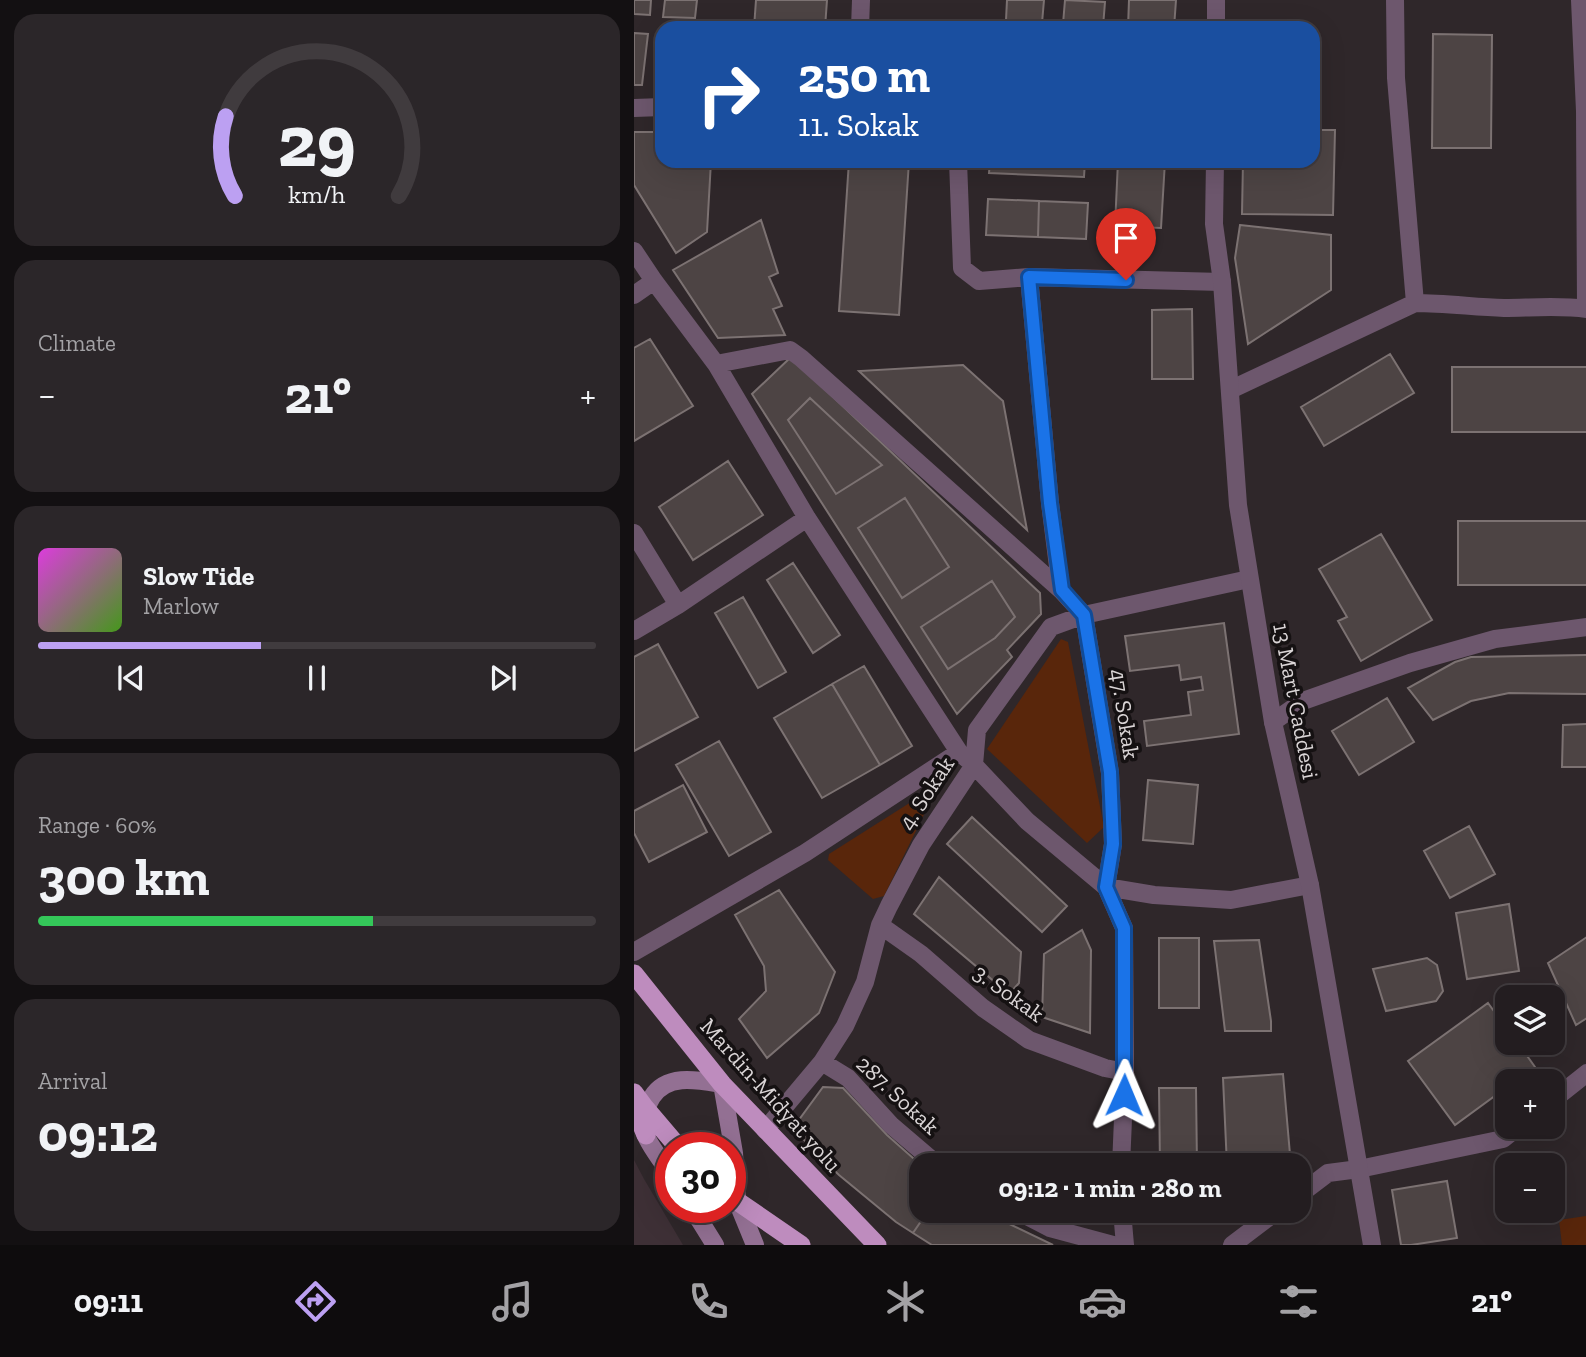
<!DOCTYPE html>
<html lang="en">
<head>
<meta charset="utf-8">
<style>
  :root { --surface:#231d20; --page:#2b2629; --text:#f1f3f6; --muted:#a3a2a5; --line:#403b3e; --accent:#bca0f2 }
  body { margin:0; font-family:"Zilla Slab",serif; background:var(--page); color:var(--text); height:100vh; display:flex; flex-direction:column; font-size:26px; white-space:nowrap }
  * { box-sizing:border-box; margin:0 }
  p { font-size:23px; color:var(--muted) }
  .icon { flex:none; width:38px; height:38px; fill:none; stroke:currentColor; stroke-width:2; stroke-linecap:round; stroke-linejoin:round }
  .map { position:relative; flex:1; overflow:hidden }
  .drawer { display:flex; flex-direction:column; gap:14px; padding:14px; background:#131012; width:634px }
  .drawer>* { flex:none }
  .guide { position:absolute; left:21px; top:21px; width:665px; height:147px; border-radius:21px; box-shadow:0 7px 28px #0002,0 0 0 2px var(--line); background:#1a4fa0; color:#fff; overflow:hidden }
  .buttons { position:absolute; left:861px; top:985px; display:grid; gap:14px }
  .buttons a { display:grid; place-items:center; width:70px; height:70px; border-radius:14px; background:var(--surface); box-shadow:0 7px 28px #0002,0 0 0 2px var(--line); font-size:35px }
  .speed { position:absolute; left:21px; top:1132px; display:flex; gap:14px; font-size:35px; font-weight:700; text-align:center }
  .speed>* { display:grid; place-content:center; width:91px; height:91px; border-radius:50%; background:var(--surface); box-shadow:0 7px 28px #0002,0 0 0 2px var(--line); line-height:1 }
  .speed .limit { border:10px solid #d22; background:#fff; color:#111 }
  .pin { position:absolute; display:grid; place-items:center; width:60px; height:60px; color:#fff; margin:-72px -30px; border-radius:50% 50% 50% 0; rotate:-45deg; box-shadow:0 0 7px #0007 }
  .pin .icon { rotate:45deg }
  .me { position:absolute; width:77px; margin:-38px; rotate:1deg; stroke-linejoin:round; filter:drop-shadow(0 0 5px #0008) }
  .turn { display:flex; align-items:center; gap:24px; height:147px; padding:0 28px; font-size:32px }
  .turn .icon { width:91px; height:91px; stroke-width:2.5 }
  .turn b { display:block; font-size:49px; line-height:60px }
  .big { font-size:52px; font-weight:700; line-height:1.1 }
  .drawer .widget { flex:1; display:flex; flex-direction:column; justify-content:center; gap:10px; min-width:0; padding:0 24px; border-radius:21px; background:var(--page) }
  .drawer .dial { align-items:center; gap:0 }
  .dial svg { height:182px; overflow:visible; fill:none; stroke:var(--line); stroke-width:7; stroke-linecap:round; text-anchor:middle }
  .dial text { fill:var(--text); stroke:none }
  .song { display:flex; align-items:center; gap:21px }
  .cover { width:84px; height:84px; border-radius:10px; background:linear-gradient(135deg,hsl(300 70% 55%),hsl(100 70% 35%)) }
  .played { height:7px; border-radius:4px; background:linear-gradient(90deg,var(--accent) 40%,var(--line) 40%) }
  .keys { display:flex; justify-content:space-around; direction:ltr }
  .heat { display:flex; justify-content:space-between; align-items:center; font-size:38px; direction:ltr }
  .charge { height:10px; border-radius:5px; background:linear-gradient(90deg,#34c759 60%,var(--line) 0) }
  .trip { position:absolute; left:275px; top:1153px; width:402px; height:70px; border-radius:21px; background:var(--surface); box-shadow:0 7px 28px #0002,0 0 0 2px var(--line); font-weight:700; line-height:70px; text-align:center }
  .tab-bar { display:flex; height:112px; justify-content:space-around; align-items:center; background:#0e0c0d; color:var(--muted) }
  .tab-bar .icon { width:49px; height:49px }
  .tab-bar .on { color:var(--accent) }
  .tab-bar b { font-size:32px; color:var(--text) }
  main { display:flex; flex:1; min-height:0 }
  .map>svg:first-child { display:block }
  .built { fill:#3e3036 }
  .green { fill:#59260b }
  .building { fill:#4d4444; stroke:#7c7272; stroke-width:2 }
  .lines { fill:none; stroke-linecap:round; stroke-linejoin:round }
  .minor { stroke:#6d576d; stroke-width:18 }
  .tertiary { stroke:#6d576d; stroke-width:18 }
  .secondary { stroke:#937093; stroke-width:18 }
  .trunk { stroke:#be8cbe; stroke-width:19 }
  .route-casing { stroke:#114b97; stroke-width:18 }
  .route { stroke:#1a73e8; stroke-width:12 }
  .labels { text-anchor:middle; stroke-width:7; stroke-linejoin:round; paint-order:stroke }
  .street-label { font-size:23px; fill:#dad5d6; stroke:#151112 }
</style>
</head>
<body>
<main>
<section class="drawer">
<div class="widget dial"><svg viewBox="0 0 100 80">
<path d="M14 69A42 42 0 1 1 86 69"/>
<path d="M14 69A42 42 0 0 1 10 34" stroke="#bca0f2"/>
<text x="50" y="56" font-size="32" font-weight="700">29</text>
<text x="50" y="72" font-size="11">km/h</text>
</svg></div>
<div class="widget"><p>Climate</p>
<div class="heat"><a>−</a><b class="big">21°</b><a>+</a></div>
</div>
<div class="widget">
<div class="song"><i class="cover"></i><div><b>Slow Tide</b><p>Marlow</p></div></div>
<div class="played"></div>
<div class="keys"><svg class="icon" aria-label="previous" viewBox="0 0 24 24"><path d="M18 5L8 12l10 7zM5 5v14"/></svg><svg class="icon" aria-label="pause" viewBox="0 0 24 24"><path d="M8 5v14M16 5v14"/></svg><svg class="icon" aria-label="next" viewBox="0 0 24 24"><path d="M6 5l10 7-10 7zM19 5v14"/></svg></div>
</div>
<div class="widget"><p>Range · 60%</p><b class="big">300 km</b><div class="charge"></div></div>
<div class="widget"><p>Arrival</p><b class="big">09:12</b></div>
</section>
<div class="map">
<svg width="953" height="1245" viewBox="0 0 953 1245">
  <rect width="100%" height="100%" fill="#2f272a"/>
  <path class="built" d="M0,1160L10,1179L49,1245H0Z"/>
  <path class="green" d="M427,639L434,642L470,827L453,843L353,749Z
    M296,790L300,794L250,896L239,899L194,860L195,854Z
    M952,1216V1245H928L925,1220Z"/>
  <path class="building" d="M0,0H17L16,15L0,14Z
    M31,0H63L61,18L29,17Z
    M122,0H193L191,28H120Z
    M373,0H410L408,23L372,20Z
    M431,0L471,2L469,27L429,24Z
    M495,0H542L540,28H494Z
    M0,33L14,34L8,85H0Z
    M27,33L28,34V69H22Z
    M799,34L858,35L857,148H798Z
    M679,130H701L699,215L608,214L609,161H679Z
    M0,132H28V161H77L73,232L42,253L0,185Z
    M215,161H275L265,315L205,311Z
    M356,161H451L450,177L355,173Z
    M484,161H531L527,228L481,226Z
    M354,199L405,201L404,237L352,235Z
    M405,201L454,203L452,239L404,237Z
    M127,220L144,273L135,277L148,306L139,309L151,335L84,338L39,270Z
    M606,225L697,235V290L614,344L601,258Z
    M558,309L559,379H518V310Z
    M16,339L59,406L0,441V348Z
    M756,354L780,393L690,446L667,407Z
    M157,357L406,593L407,614L373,650L378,657L323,714L118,394Z
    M329,365L369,401L393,530L225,371Z
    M818,367H953V432H818Z
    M176,398L248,465L202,494L154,420Z
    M94,461L129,515L59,560L25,507Z
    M271,498L315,567L268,598L224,528Z
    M824,521H953V585H824Z
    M747,534L798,620L727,661L704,621L713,617L685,569Z
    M159,563L206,635L179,653L133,580Z
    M358,581L381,617L361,638L314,669L287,627Z
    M109,597L152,672L124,688L81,613Z
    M590,623L605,734L513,746L510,721L557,715L554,692L569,690L567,677L547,680L545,665L496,671L491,636Z
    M24,644L64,717L0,751V657Z
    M953,655V694L875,693L837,701L799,720L774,688L821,662L837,657Z
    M230,666L278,746L246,765L198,684Z
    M198,684L246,765L188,798L140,718Z
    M753,698L780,742L725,775L698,731Z
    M953,724V767H928L929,725Z
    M85,741L137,832L95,856L42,765Z
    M514,780L564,785L559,844L509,840Z
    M49,785L73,832L15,862L0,833V811Z
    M338,817L433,906L408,932L313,844Z
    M835,826L861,874L816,898L790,851Z
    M305,877L387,952L385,983L377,992L374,993L280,914Z
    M145,890L201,972L185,1013L133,1058L105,1019L132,991L130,966L101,915Z
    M875,904L885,971L833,979L822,913Z
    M448,930L457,950L456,1033L408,1017L410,954Z
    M953,937V1018L942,1025L914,963Z
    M525,938H565V1008H525Z
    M625,940L637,1021V1031H591L580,941Z
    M793,958L803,965L809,991L802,1001L752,1011L739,969Z
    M854,1003L873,1029V1043H884L901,1067L881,1082H873V1087L821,1125L774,1061Z
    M649,1074L657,1166H593L589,1078Z
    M189,1087L209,1088L253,1135L288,1166L287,1211H294L279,1233L262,1222L205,1175L185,1156L159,1128Z
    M525,1088H562L563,1166H526Z
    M813,1181L823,1238L777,1245H767L758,1190Z
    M294,1211H352L365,1219L419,1245H298L279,1233Z
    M526,1211H563V1215H526Z"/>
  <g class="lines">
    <path class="minor" d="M761,0L762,78L781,303
      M946,0L951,111L952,309
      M226,28L227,0
      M0,108L28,107
      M324,161L328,268L345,281L395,277L588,282
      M0,251L20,281L82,364L173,518L325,752L340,765L393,821L472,887L520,895L597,900L676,885
      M395,277L416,503L427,590L450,615L476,773L479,844L472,887L490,928L491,1072L487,1166
      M0,295L20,281
      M82,364L156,350L167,358L427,590
      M596,390L781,303C811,303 840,307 870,308C897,308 925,305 953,309
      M0,533L44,605
      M0,631L44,605L173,518
      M639,722L669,701L776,663L861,639L953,627
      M246,925L287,954L349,1008L395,1040L471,1068L491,1072
      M0,952L171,853L325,752
      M188,1062L214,1078L257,1125L305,1166
      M919,1100L953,1073
      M131,1130L188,1062L211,1026L231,982L246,925L255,906L287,845L340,765L343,730L417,627L450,615L615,579
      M665,1195L694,1173L725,1169L869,1139L884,1127
      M383,1211L416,1228L479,1245
      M488,1211L491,1245
      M598,1245L643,1211"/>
    <path class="tertiary" d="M582,28V0
      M581,161L580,224L588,282L604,505L639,722L676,885L738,1245"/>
    <path class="secondary" d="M37,1175C31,1165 13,1143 11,1133C9,1120 11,1108 18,1097C33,1073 64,1080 88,1084L100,1153L103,1201L121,1245
      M58,1208L81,1245"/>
    <path class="trunk" d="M0,974L88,1084L243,1245
      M0,1093L11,1108L45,1148
      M0,1107L12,1135
      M96,1194L103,1201L167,1245"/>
  </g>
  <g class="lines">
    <defs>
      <path id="route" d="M490,1095V928L472,887L479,844L476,772L450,615L428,590L416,503L395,277L492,280"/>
    </defs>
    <use href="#route" class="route-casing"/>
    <use href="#route" class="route"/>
  </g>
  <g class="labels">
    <g class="street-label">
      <text transform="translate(662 701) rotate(79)" y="8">13 Mart Caddesi</text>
      <text transform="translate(491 714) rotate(81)" y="8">47. Sokak</text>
      <text transform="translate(292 793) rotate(-57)" y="8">4. Sokak</text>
      <text transform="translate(375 993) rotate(36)" y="8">3. Sokak</text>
      <text transform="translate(137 1095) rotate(48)" y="8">Mardin-Midyat yolu</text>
      <text transform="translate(264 1095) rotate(43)" y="8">287. Sokak</text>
    </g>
  </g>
</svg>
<div class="buttons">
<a><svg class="icon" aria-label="layers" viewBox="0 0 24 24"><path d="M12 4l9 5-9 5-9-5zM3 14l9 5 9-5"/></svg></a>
<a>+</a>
<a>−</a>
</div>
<div class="speed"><div class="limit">30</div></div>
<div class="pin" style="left:492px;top:280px;background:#d93025"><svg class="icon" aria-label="arrive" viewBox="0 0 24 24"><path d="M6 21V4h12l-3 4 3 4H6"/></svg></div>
<svg class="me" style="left:490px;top:1095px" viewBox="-20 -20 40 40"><path d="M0-17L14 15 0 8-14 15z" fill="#1a73e8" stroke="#fff" stroke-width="4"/></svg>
<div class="trip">09:12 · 1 min · 280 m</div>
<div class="guide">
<div class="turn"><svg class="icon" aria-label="right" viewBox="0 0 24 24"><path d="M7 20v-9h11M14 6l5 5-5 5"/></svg><div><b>250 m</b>11. Sokak</div></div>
</div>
</div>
</main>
<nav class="tab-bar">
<b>09:11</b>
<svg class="icon on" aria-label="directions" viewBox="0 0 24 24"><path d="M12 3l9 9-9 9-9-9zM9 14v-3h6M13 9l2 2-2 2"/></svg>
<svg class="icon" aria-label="music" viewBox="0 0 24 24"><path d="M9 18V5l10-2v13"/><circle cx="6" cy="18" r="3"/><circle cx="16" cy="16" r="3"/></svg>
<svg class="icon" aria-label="phone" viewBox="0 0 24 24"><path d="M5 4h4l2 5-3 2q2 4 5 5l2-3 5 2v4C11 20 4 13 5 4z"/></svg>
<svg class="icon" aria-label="climate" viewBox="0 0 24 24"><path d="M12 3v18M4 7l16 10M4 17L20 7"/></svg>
<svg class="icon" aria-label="car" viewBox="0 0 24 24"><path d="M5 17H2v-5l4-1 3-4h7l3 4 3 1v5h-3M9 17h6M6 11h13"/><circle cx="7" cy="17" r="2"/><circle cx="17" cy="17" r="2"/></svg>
<svg class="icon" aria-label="filters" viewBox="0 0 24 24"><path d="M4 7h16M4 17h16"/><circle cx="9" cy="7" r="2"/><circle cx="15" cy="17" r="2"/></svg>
<b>21°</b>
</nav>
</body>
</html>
